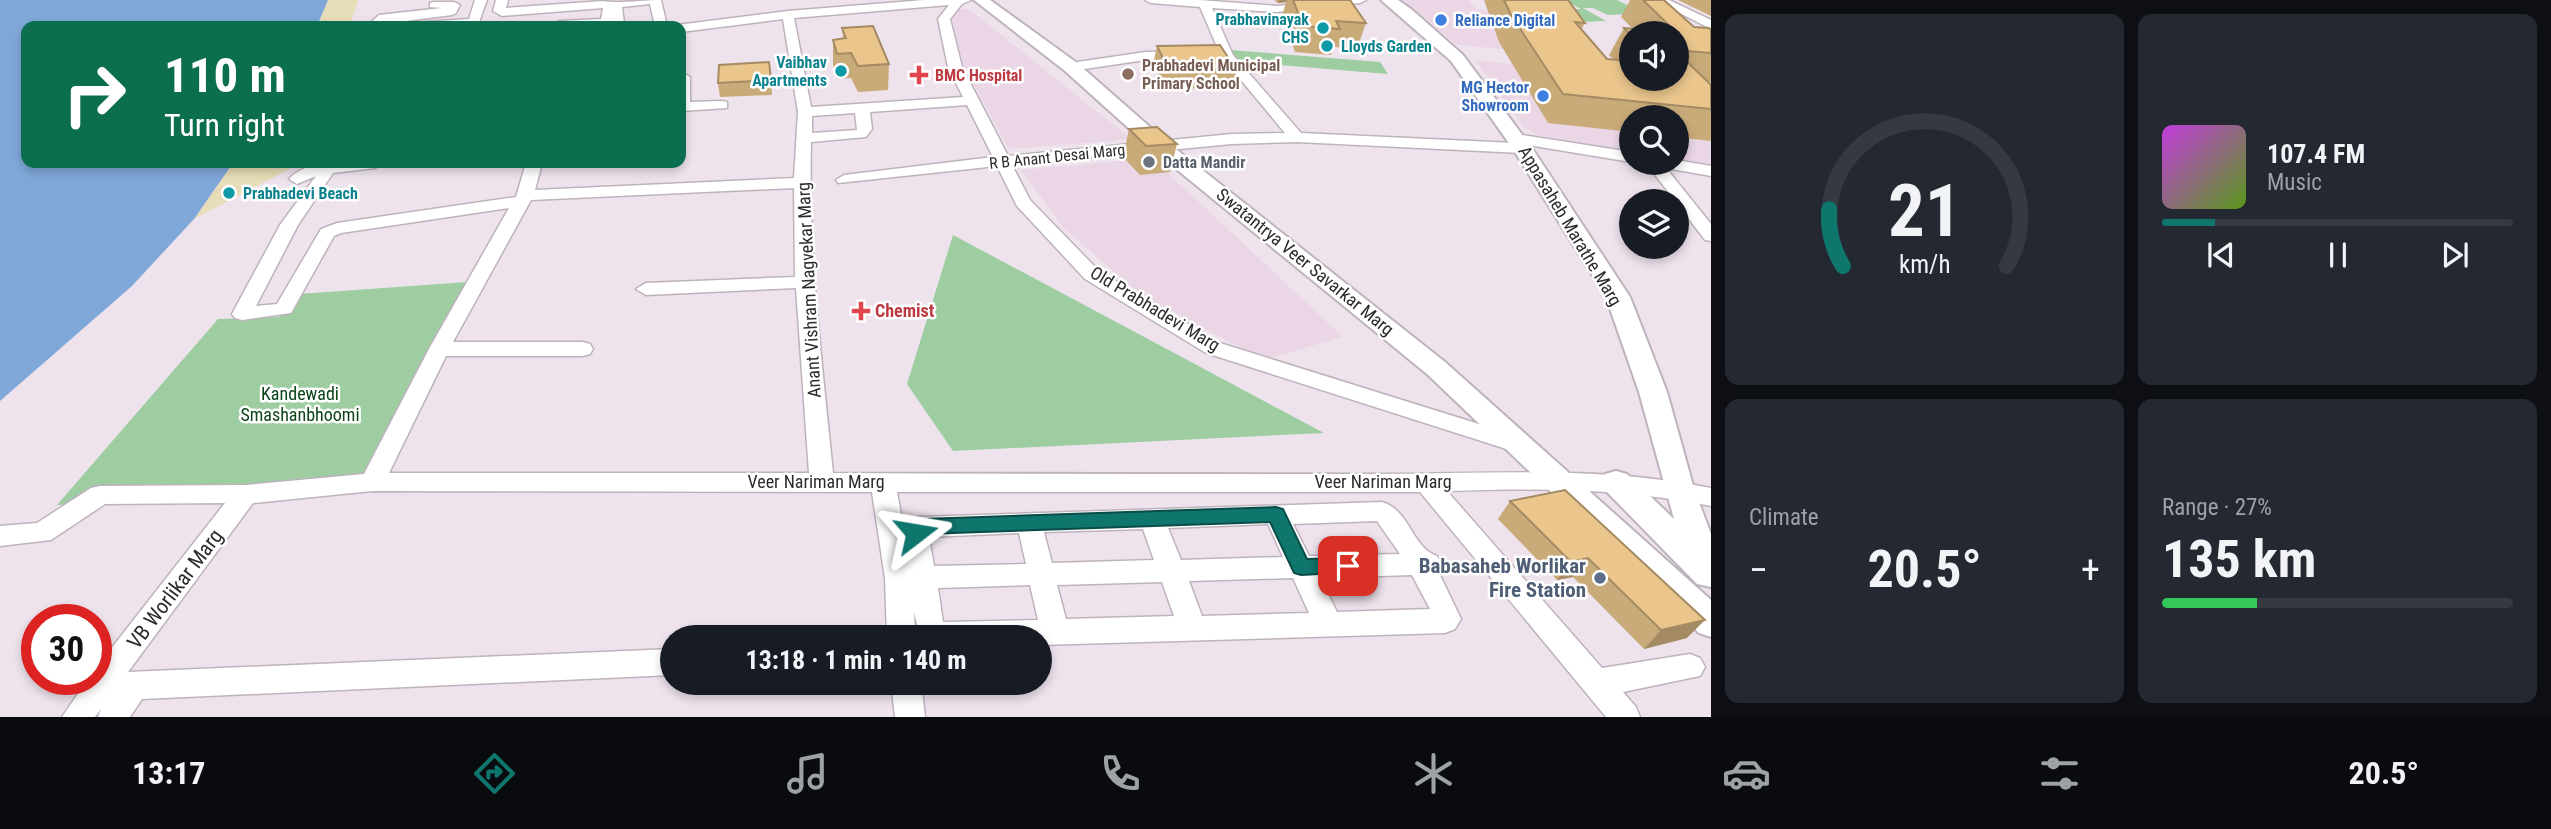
<!DOCTYPE html>
<html lang="en">
<head>
<meta charset="utf-8">
<style>
  :root { --surface:#171b24; --page:#242831; --text:#f1f3f6; --muted:#9ea1a6; --line:#363941; --accent:#0f766e }
  body { margin:0; font-family:"Roboto Condensed",sans-serif; background:var(--page); color:var(--text); height:100vh; display:flex; flex-direction:column; font-size:26px; white-space:nowrap }
  * { box-sizing:border-box; margin:0 }
  p { font-size:23px; color:var(--muted) }
  .icon { flex:none; width:38px; height:38px; fill:none; stroke:currentColor; stroke-width:2; stroke-linecap:round; stroke-linejoin:round }
  .map { position:relative; flex:1; overflow:hidden }
  .details { display:flex; flex-direction:column; gap:14px; padding:14px; background:#0d0f14; width:840px }
  .details>* { flex:none }
  .hud { position:absolute; left:21px; top:21px; width:665px; height:147px; border-radius:14px; box-shadow:0 4px 10px #0003; background:#0b6e4f; color:#fff; overflow:hidden }
  .fabs { position:absolute; left:1619px; top:21px; display:grid; gap:14px }
  .fabs a { display:grid; place-items:center; width:70px; height:70px; border-radius:50%; background:var(--surface); box-shadow:0 4px 10px #0003; font-size:35px }
  .speed { position:absolute; left:21px; top:604px; display:flex; gap:14px; font-size:35px; font-weight:700; text-align:center }
  .speed>* { display:grid; place-content:center; width:91px; height:91px; border-radius:50%; background:var(--surface); box-shadow:0 4px 10px #0003; line-height:1 }
  .speed .limit { border:10px solid #d22; background:#fff; color:#111 }
  .pin { position:absolute; display:grid; place-items:center; width:60px; height:60px; color:#fff; margin:-30px; border-radius:14px; box-shadow:0 4px 10px #0006 }
  .me { position:absolute; width:77px; margin:-38px; rotate:76deg; stroke-linejoin:round; filter:drop-shadow(0 0 5px #0008) }
  .turn { display:flex; align-items:center; gap:24px; height:147px; padding:0 28px; font-size:32px }
  .turn .icon { width:91px; height:91px; stroke-width:2.5 }
  .turn b { display:block; font-size:49px; line-height:60px }
  .big { font-size:52px; font-weight:700; line-height:1.1 }
  .details .tile { flex:1; display:flex; flex-direction:column; justify-content:center; gap:10px; min-width:0; padding:0 24px; border-radius:14px; background:var(--page) }
  .details .dial { align-items:center; gap:0 }
  .dial svg { height:182px; overflow:visible; fill:none; stroke:var(--line); stroke-width:7; stroke-linecap:round; text-anchor:middle }
  .dial text { fill:var(--text); stroke:none }
  .song { display:flex; align-items:center; gap:21px }
  .cover { width:84px; height:84px; border-radius:10px; background:linear-gradient(135deg,hsl(290 70% 55%),hsl(90 70% 35%)) }
  .played { height:7px; border-radius:4px; background:linear-gradient(90deg,var(--accent) 15%,var(--line) 15%) }
  .keys { display:flex; justify-content:space-around; direction:ltr }
  .heat { display:flex; justify-content:space-between; align-items:center; font-size:38px; direction:ltr }
  .charge { height:10px; border-radius:5px; background:linear-gradient(90deg,#34c759 27%,var(--line) 0) }
  .details .tiles { flex:1; display:grid; gap:14px; grid-template-columns:repeat(2,1fr) }
  .trip { position:absolute; left:660px; top:625px; width:392px; height:70px; border-radius:35px; background:var(--surface); box-shadow:0 4px 10px #0003; font-weight:700; line-height:70px; text-align:center }
  .tab-bar { display:flex; height:112px; justify-content:space-around; align-items:center; background:#090b0e; color:var(--muted) }
  .tab-bar .icon { width:49px; height:49px }
  .tab-bar .current { color:var(--accent) }
  .tab-bar b { font-size:32px; color:var(--text) }
  main { display:flex; flex:1; min-height:0 }
  .map>svg:first-child { display:block }
  .commercial { fill:#ead6e5 }
  .green { fill:#9dcda1 }
  .sand { fill:#e7ddb8 }
  .water { fill:#7fa8d9 }
  .lines { fill:none; stroke-linecap:round; stroke-linejoin:round }
  .minor-casing { stroke:#beb3bd; stroke-width:3 }
  .major-casing { stroke:#beb3bd; stroke-width:4 }
  .minor { fill:#fff; fill-rule:evenodd }
  .major { fill:#fff; fill-rule:evenodd }
  .wall { fill:#c9aa79; fill-rule:evenodd }
  .shaded-wall { fill:#a48b63 }
  .building { fill:#eac68d; stroke:#a48b63; stroke-width:2 }
  .route { fill:#0f766e; stroke:#0a4d48; stroke-width:2 }
  .shop-dot { fill:#3f7fe0; stroke:#fff; stroke-width:2.5 }
  .culture-dot { fill:#0f9aa8; stroke:#fff; stroke-width:2.5 }
  .education-dot { fill:#8d6e63; stroke:#fff; stroke-width:2.5 }
  .health-dot { fill:#e0444e; stroke:#fff; stroke-width:2.5 }
  .worship-dot { fill:#6b7280; stroke:#fff; stroke-width:2.5 }
  .service-dot { fill:#5c6f8a; stroke:#fff; stroke-width:2.5 }
  .labels { text-anchor:middle; stroke-width:5; stroke-linejoin:round; paint-order:stroke }
  .far-culture-label { font-size:16px; font-weight:bold; fill:#0d838f; stroke:#fff; text-anchor:end }
  .far-shop-label { font-size:16px; font-weight:bold; fill:#366cbe; stroke:#fff; text-anchor:start }
  .far-education-label { font-size:16px; font-weight:bold; fill:#785e54; stroke:#fff; text-anchor:start }
  .far-health-label { font-size:16px; font-weight:bold; fill:#be3a42; stroke:#fff; text-anchor:start }
  .far-street-label { font-size:16px; fill:#2e2a2d; stroke:#fff }
  .far-worship-label { font-size:16px; font-weight:bold; fill:#5b616d; stroke:#fff; text-anchor:start }
  .street-label { font-size:18px; fill:#2e2a2d; stroke:#fff }
  .health-label { font-size:18px; font-weight:bold; fill:#be3a42; stroke:#fff; text-anchor:start }
  .park-label { font-size:18px; fill:#0c4419; stroke:#fff }
  .near-service-label { font-size:21px; font-weight:bold; fill:#4e5e75; stroke:#fff; text-anchor:end }
  .near-street-label { font-size:21px; fill:#2e2a2d; stroke:#fff }
</style>
</head>
<body>
<main>
<div class="map">
<svg width="1711" height="717" viewBox="0 0 1711 717">
  <rect width="100%" height="100%" fill="#eee3ed"/>
  <path class="commercial" d="M1404,0H1468L1477,10L1555,17L1587,57L1457,45Z
    M956,9H969L1131,139L1009,149L963,65L950,15Z
    M1475,60L1631,76V79H1661L1711,124V166L1677,161L1676,117H1631V153L1537,135L1524,127Z
    M1152,158L1343,337L1263,360L1137,292L1063,227L1021,170Z"/>
  <path class="green" d="M1564,0H1617L1644,13L1608,15L1593,8H1583L1606,21L1580,22L1556,10L1581,9Z
    M1230,50L1380,62L1388,74L1241,62Z
    M953,235L1324,433L953,451L907,384Z
    M467,282L357,492L57,505L218,319L279,317L299,294Z"/>
  <path class="sand" d="M328,0H358L350,26H317Z
    M233,163H301L194,219Z"/>
  <path class="water" d="M0,0H328L317,26H26V163H233L194,219L132,286L0,401Z"/>
  <g class="lines">
    <defs>
      <path id="minor" d="M475,0H487L478,25L419,26L425,22L469,19Z
        M496,0H508L506,8L603,1C616,4 645,0 661,0L667,26H655L650,4L622,7L624,23L619,26H614L612,22L606,26H556L557,22L561,21L601,19L603,8L502,16L493,11Z
        M924,0H971L962,4L950,19L962,67L1008,156L1232,134L1285,133L1221,56L1200,7L1151,3L1145,0H1199L1277,6L1328,0H1366L1360,3L1277,12L1212,8L1233,55L1301,133L1514,143L1508,139L1516,134L1631,152V162L1528,145L1527,151L1522,153L1297,142L1232,144L1012,165L1030,200L1099,271L1220,343L1527,439L1531,445L1527,451L1519,453L1206,353L1085,279L1017,206L997,166L838,183L836,180L844,175L993,157L967,105L870,112L872,129L866,137L811,142C808,253 822,363 833,473C1013,474 1193,474 1373,474C1487,474 1599,465 1711,488V506C1623,488 1537,488 1447,491L1602,668L1690,654L1700,658L1705,667L1700,676L1623,692L1636,707L1640,717H1606L1420,492H897L904,532L910,520L919,517L1382,502C1410,510 1412,548 1437,556L1441,564L1438,571L1461,619L1455,629L1445,633L1040,645V637H920L914,612L915,637H887L885,578L872,492L372,491L253,503L128,672L672,649V675L142,699L130,717H98L101,709L95,717H62L88,679H96V668L225,503L105,504L51,540L0,546V526L37,523L91,488L100,486L246,485L364,474L429,349L509,208L341,233L334,236L291,313L242,320L235,318L232,314L280,225L316,176L297,184L289,179C309,157 355,162 383,163L375,168L333,173L298,225L256,306L277,304L321,229L337,223L516,197L526,163H542L535,190L794,178L798,112L783,19L681,32V26L677,25L788,11ZM949,5L938,19L948,67L963,97L811,107L794,18ZM855,113L857,130L812,133V116ZM794,188L795,277L646,283L636,289L646,295L796,288L809,473H389L446,356H583L590,354L593,349L590,344L583,342H453L531,200ZM1377,521L1400,554L1309,556L1293,524ZM1268,524L1283,557L1181,560L1168,528ZM1143,529L1154,560L1052,563L1044,532ZM1019,533L1026,564L934,566L929,537ZM1412,575L1430,609L1337,612L1320,578ZM1293,578L1309,613L1202,616L1189,581ZM1162,582L1174,616L1066,619L1057,585ZM1030,585L1038,620L943,622L938,588Z
        M1654,0H1669L1711,20V29Z
        M434,2H454L460,5L456,13L452,15L367,26L379,15L442,8L430,7V3Z
        M1183,51L1189,55L1188,58L1145,60L1071,71L1064,67L1071,63L1145,52Z
        M683,73L690,77V102L722,101L727,102V108L681,111V74Z
        M1676,160L1711,166V176L1666,168L1711,224V241L1705,240L1646,163H1676Z
        M891,682H921L925,717H895Z"/>
      <path id="major" d="M974,0H990L1077,63L1167,142L1445,362L1711,600V637L1699,633L1427,374L1153,150L1065,71Z
        M1381,0H1398L1411,9L1463,55L1532,148L1630,297L1667,392L1694,489L1711,534V587L1697,584L1605,490L1601,482L1605,474L1616,471L1627,474L1674,519L1639,392L1606,297L1513,149L1451,61Z"/>
    </defs>
    <use href="#minor" class="minor-casing"/>
    <use href="#major" class="major-casing"/>
    <use href="#minor" class="minor"/>
    <use href="#major" class="major"/>
  </g>
  <path class="wall" d="M1274,0H1350L1366,23L1357,49L1334,47L1331,55L1295,52L1282,16L1286,2L1278,3Z
    M1484,0H1568L1585,23L1581,30L1607,59L1614,60L1609,55L1624,28H1632L1621,17L1630,0H1664L1694,27L1711,30V82H1708L1711,85V141L1676,137V117H1631V132L1548,123L1499,42ZM1631,33L1676,79H1631Z
    M1678,0H1711V16Z
    M842,28L889,64L888,90L858,92L851,78L838,79L833,65V40L843,38Z
    M1157,46L1237,71L1232,90L1164,87L1153,64Z
    M771,80L772,95L720,97L718,83Z
    M1129,129L1177,144L1170,172L1140,175L1123,157Z
    M1565,490L1687,638L1644,649L1573,577L1557,580L1498,519L1510,501Z"/>
  <path class="shaded-wall" d="M1279,0H1287L1286,2L1278,3Z
    M1588,558L1573,577L1557,580L1571,562Z
    M1705,620L1687,638L1644,649L1661,630Z"/>
  <path class="building" d="M1293,0H1350L1366,23L1336,21L1340,29L1303,26Z
    M1504,0H1568L1585,23L1575,22L1607,59L1631,61V79H1676V51L1711,85V109L1563,94L1511,15Z
    M1643,0H1664L1694,27L1709,28L1711,30V53L1676,50V33H1631V36L1624,28L1677,33Z
    M873,26L889,64L858,66L851,53L837,54L833,40L846,38L842,28Z
    M1220,45L1237,71L1168,68L1157,46Z
    M769,62L771,80L718,83L719,65Z
    M1157,127L1177,144L1146,146L1129,129Z
    M1565,490L1705,620L1661,630L1588,558L1571,562L1510,501Z"/>
  <path class="route" d="M1276,507L1283,509L1307,559L1348,558L1355,560L1358,566L1355,572L1301,575L1294,573L1270,522L925,534L922,538L916,540L909,538L906,533L912,521L923,519Z"/>
  <g class="shop-dot">
    <circle cx="1441" cy="20" r="7"/>
    <circle cx="1543" cy="96" r="7"/>
  </g>
  <g class="culture-dot">
    <circle cx="1323" cy="28" r="7"/>
    <circle cx="1327" cy="46" r="7"/>
    <circle cx="841" cy="71" r="7"/>
    <circle cx="229" cy="193" r="7"/>
  </g>
  <circle class="education-dot" cx="1128" cy="74" r="7"/>
  <g class="health-dot">
    <path d="M915.5 64.5h7v7h7v7h-7v7h-7v-7h-7v-7h7z"/>
    <path d="M857.5 300.5h7v7h7v7h-7v7h-7v-7h-7v-7h7z"/>
  </g>
  <circle class="worship-dot" cx="1149" cy="162" r="7"/>
  <circle class="service-dot" cx="1600" cy="578" r="7"/>
  <g class="labels">
    <g class="far-culture-label">
      <text x="1309" y="25">Prabhavinayak<tspan x="1309" dy="18">CHS</tspan></text>
      <text x="1341" y="52" text-anchor="start">Lloyds Garden</text>
      <text x="827" y="68">Vaibhav<tspan x="827" dy="18">Apartments</tspan></text>
      <text x="243" y="199" text-anchor="start">Prabhadevi Beach</text>
    </g>
    <g class="far-shop-label">
      <text x="1455" y="26">Reliance Digital</text>
      <text x="1529" y="93" text-anchor="end">MG Hector<tspan x="1529" dy="18">Showroom</tspan></text>
    </g>
    <g class="far-education-label">
      <text x="1142" y="71">Prabhadevi Municipal<tspan x="1142" dy="18">Primary School</tspan></text>
    </g>
    <g class="far-health-label">
      <text x="935" y="81">BMC Hospital</text>
    </g>
    <g class="far-street-label">
      <text transform="translate(1057 156) rotate(-6)" y="6">R B Anant Desai Marg</text>
    </g>
    <g class="far-worship-label">
      <text x="1163" y="168">Datta Mandir</text>
    </g>
    <g class="street-label">
      <text transform="translate(1570 226) rotate(59)" y="6">Appasaheb Marathe Marg</text>
      <text transform="translate(1305 262) rotate(39)" y="6">Swatantrya Veer Savarkar Marg</text>
      <text transform="translate(809 290) rotate(-93)" y="6">Anant Vishram Nagvekar Marg</text>
      <text transform="translate(1155 309) rotate(31)" y="6">Old Prabhadevi Marg</text>
      <text x="816" y="488">Veer Nariman Marg</text>
      <text x="1383" y="488">Veer Nariman Marg</text>
    </g>
    <g class="health-label">
      <text x="875" y="317">Chemist</text>
    </g>
    <g class="park-label">
      <text x="300" y="400">Kandewadi<tspan x="300" dy="21">Smashanbhoomi</tspan></text>
    </g>
    <g class="near-service-label">
      <text x="1586" y="573">Babasaheb Worlikar<tspan x="1586" dy="24">Fire Station</tspan></text>
    </g>
    <g class="near-street-label">
      <text transform="translate(175 589) rotate(-53)" y="7">VB Worlikar Marg</text>
    </g>
  </g>
</svg>
<div class="fabs">
<a><svg class="icon" aria-label="sound" viewBox="0 0 24 24"><path d="M4 9h4l5-4v14l-5-4H4zM17 9q2 3 0 6"/></svg></a>
<a><svg class="icon" aria-label="search" viewBox="0 0 24 24"><circle cx="10" cy="10" r="6"/><path d="M15 15l6 6"/></svg></a>
<a><svg class="icon" aria-label="layers" viewBox="0 0 24 24"><path d="M12 4l9 5-9 5-9-5zM3 14l9 5 9-5"/></svg></a>
</div>
<div class="speed"><div class="limit">30</div></div>
<div class="pin" style="left:1348px;top:566px;background:#d93025"><svg class="icon" aria-label="arrive" viewBox="0 0 24 24"><path d="M6 21V4h12l-3 4 3 4H6"/></svg></div>
<svg class="me" style="left:916px;top:533px" viewBox="-20 -20 40 40"><path d="M0-17L14 15 0 8-14 15z" fill="#0f766e" stroke="#fff" stroke-width="4"/></svg>
<div class="trip">13:18 · 1 min · 140 m</div>
<div class="hud">
<div class="turn"><svg class="icon" aria-label="right" viewBox="0 0 24 24"><path d="M7 20v-9h11M14 6l5 5-5 5"/></svg><div><b>110 m</b>Turn right</div></div>
</div>
</div>
<section class="details">
<div class="tiles">
<div class="tile dial"><svg viewBox="0 0 100 80">
<path d="M14 69A42 42 0 1 1 86 69"/>
<path d="M14 69A42 42 0 0 1 8 44" stroke="#0f766e"/>
<text x="50" y="56" font-size="32" font-weight="700">21</text>
<text x="50" y="72" font-size="11">km/h</text>
</svg></div>
<div class="tile">
<div class="song"><i class="cover"></i><div><b>107.4 FM</b><p>Music</p></div></div>
<div class="played"></div>
<div class="keys"><svg class="icon" aria-label="previous" viewBox="0 0 24 24"><path d="M18 5L8 12l10 7zM5 5v14"/></svg><svg class="icon" aria-label="pause" viewBox="0 0 24 24"><path d="M8 5v14M16 5v14"/></svg><svg class="icon" aria-label="next" viewBox="0 0 24 24"><path d="M6 5l10 7-10 7zM19 5v14"/></svg></div>
</div>
<div class="tile"><p>Climate</p>
<div class="heat"><a>−</a><b class="big">20.5°</b><a>+</a></div>
</div>
<div class="tile"><p>Range · 27%</p><b class="big">135 km</b><div class="charge"></div></div>
</div>
</section>
</main>
<nav class="tab-bar">
<b>13:17</b>
<svg class="icon current" aria-label="directions" viewBox="0 0 24 24"><path d="M12 3l9 9-9 9-9-9zM9 14v-3h6M13 9l2 2-2 2"/></svg>
<svg class="icon" aria-label="music" viewBox="0 0 24 24"><path d="M9 18V5l10-2v13"/><circle cx="6" cy="18" r="3"/><circle cx="16" cy="16" r="3"/></svg>
<svg class="icon" aria-label="phone" viewBox="0 0 24 24"><path d="M5 4h4l2 5-3 2q2 4 5 5l2-3 5 2v4C11 20 4 13 5 4z"/></svg>
<svg class="icon" aria-label="climate" viewBox="0 0 24 24"><path d="M12 3v18M4 7l16 10M4 17L20 7"/></svg>
<svg class="icon" aria-label="car" viewBox="0 0 24 24"><path d="M5 17H2v-5l4-1 3-4h7l3 4 3 1v5h-3M9 17h6M6 11h13"/><circle cx="7" cy="17" r="2"/><circle cx="17" cy="17" r="2"/></svg>
<svg class="icon" aria-label="filters" viewBox="0 0 24 24"><path d="M4 7h16M4 17h16"/><circle cx="9" cy="7" r="2"/><circle cx="15" cy="17" r="2"/></svg>
<b>20.5°</b>
</nav>
</body>
</html>
